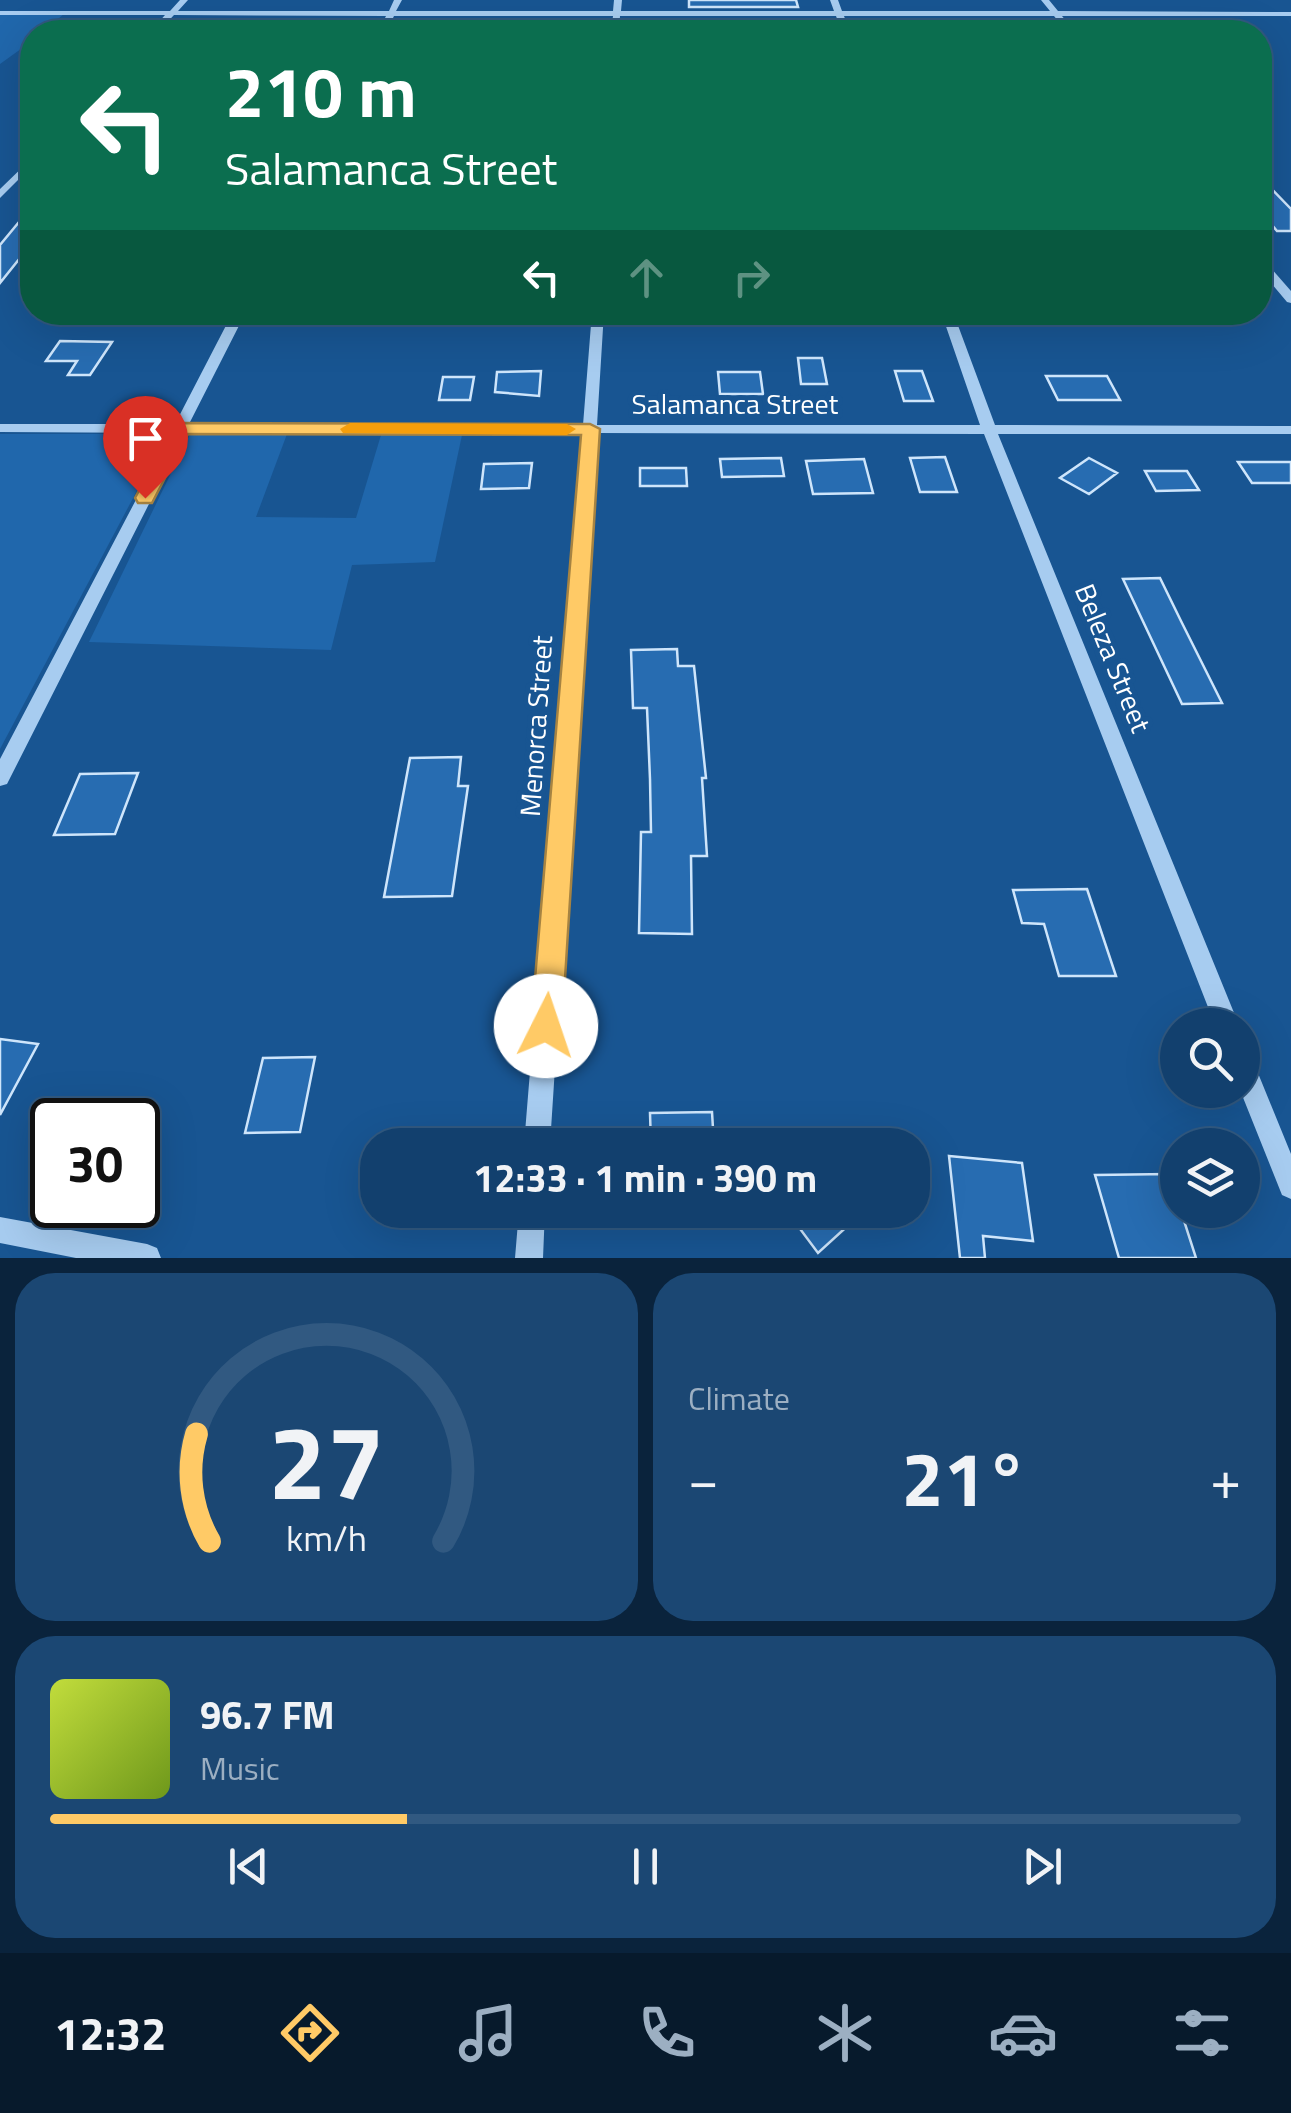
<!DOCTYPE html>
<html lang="en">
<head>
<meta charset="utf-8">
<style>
  :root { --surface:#12406e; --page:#1b4773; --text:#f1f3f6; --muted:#9cafc2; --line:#315981; --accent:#ffca66 }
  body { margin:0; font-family:"Titillium Web",sans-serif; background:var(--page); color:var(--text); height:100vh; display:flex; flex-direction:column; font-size:38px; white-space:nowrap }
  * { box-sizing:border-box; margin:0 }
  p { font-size:32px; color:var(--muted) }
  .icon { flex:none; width:55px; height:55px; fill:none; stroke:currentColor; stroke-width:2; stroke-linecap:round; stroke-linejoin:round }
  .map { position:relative; height:1258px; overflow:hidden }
  .sheet { display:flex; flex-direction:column; gap:15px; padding:15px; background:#0a233c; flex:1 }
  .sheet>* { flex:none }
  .guide { position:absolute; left:20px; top:20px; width:1252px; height:305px; border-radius:40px; box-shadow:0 10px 40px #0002,0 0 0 2px var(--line); background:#0b6e4f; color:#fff; overflow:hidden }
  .controls { position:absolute; left:1160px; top:1008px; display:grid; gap:20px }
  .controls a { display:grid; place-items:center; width:100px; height:100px; border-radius:50%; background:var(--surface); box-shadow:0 10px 40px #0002,0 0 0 2px var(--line); font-size:50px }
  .speed { position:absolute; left:30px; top:1098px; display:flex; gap:20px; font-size:50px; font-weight:700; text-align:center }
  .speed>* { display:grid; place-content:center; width:130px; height:130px; border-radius:50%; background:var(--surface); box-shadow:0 10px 40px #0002,0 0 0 2px var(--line); line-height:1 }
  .speed .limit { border:5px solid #111; border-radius:15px; background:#fff; color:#111 }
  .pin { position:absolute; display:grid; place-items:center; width:85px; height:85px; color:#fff; margin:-102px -42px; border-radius:50% 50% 50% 0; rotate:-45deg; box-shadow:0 0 10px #0007 }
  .pin .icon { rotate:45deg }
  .me { position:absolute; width:110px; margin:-55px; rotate:4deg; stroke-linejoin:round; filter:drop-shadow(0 0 8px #0008) }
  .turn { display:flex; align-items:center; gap:35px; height:210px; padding:0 40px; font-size:45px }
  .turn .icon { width:130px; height:130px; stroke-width:2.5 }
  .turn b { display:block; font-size:70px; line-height:85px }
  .lanes { display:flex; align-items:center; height:95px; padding:0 40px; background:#0003; justify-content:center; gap:50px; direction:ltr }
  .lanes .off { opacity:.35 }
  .big { font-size:75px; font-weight:700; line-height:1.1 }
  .sheet .widget { flex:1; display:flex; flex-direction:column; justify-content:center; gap:15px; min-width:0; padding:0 35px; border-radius:40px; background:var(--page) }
  .sheet .dial { align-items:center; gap:0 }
  .dial svg { height:260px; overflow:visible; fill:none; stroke:var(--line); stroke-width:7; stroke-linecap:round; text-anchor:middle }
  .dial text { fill:var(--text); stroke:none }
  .song { display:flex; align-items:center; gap:30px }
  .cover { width:120px; height:120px; border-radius:15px; background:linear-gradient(135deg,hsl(70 70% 55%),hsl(80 70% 35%)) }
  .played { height:10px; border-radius:5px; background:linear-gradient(90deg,var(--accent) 30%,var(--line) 30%) }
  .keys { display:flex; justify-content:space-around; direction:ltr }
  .heat { display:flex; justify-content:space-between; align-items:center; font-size:55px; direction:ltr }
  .sheet .tiles { flex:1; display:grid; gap:15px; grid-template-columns:1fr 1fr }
  .widget:last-child { grid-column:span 2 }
  .trip { position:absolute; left:360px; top:1128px; width:570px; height:100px; border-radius:40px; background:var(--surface); box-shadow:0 10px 40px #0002,0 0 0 2px var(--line); font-weight:700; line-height:100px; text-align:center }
  .menu { display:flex; height:160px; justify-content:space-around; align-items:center; background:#071a2c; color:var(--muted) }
  .menu .icon { width:70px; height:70px }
  .menu .on { color:var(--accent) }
  .menu b { font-size:45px; color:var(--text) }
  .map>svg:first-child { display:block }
  .green { fill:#2067ac }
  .building { fill:#276cb1; stroke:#cee5fb; stroke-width:2.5 }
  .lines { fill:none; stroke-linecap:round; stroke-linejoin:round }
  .minor { fill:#a7ccf0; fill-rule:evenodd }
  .route { fill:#ffca66; stroke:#a68342; stroke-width:2.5 }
  .slow { fill:#f59e0b }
  .labels { text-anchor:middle; stroke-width:10; stroke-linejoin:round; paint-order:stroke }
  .street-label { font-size:28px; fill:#fff; stroke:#185592 }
</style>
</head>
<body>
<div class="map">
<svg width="1291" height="1258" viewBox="0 0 1291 1258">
  <rect width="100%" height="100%" fill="#185592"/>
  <path class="green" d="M64,14L42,32H32V41L0,64V15Z
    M0,434H167L0,749Z
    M190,434H287L256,517L356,518L381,435H462L435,562L352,565L331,650L89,642Z"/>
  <path class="building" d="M689,0H796L798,7H689Z
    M690,20H802L804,29L691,31Z
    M1260,177L1291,209V231H1277L1260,211Z
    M19,222H32V243L0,283V245Z
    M60,341L112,342L90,375H68L77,361H46Z
    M798,358H822L827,384H801Z
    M541,371L539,396L495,392L497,372Z
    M895,371H922L933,401H904Z
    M718,372H760L763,394H720Z
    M1046,376H1107L1120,400H1058Z
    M443,377H474L470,400H439Z
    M945,457L957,492H920L910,458Z
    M781,458L784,476L722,477L720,459Z
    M1089,458L1117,473L1089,494L1060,478Z
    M864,459L873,493L813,494L806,461Z
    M1238,462H1291V483H1252Z
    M532,463L529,488L481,489L484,464Z
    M640,468H686L687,486H640Z
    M1145,471H1187L1199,490L1156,491Z
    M1160,578L1181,621L1222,703L1182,704L1123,579Z
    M677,649L678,666H694L706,778H702L707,856H691L692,934L639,933L641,832H651L650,779L647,708H633L631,650Z
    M461,757L458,786H468L452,896L384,897L410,758Z
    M138,773L115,834L54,835L80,774Z
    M1087,889L1116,976H1059L1044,924L1022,923L1013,890Z
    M0,1039L38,1044L0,1115Z
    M315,1057L300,1132L245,1133L263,1058Z
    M712,1112L714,1145H651L650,1113Z
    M949,1156L1022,1163L1033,1241L983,1236L985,1258H960Z
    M1169,1174L1196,1258H1119L1095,1175Z
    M786,1210H845L853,1221L818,1253Z"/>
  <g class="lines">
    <path class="minor" d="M180,0H188L178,11H389L394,0H402L396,11H613L614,0H622L621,11H834L830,0H838L842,11H1050L1041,0H1049L1058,11L1291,12V16H1062L1075,32H1067L1054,16H844L850,32H842L836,16H620L619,32H611L613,16H394L386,32H378L386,16L174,15L158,32H150L165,15H0V11H170Z
      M32,158V166L0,198V189Z
      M1260,258L1264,260L1291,291V303L1287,302L1260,270Z
      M233,312H246L189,424L583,425L592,312H604L597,425H980L941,312H953L995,425L1291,426V434H998L1239,1025H1215L984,434L596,433L550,1145H524L582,433H185L7,784L0,786V759L171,433L0,432V424H175Z
      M1242,1053L1251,1056L1291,1154V1199L1282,1195L1240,1090H1242Z
      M519,1210H545L543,1258H515Z
      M0,1217L147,1244L157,1248L161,1258H76L0,1243Z"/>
  </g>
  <path class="route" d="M182,423L590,424L600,429L562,1026L557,1036L546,1041L535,1036L531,1026L581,435L188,434L152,503H138L135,498L172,428Z"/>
  <path class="slow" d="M350,423L567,424L576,429L567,435L343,433L340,429Z"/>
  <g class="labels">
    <g class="street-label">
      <text x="735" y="414">Salamanca Street</text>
      <text transform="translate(1113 658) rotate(68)" y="10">Beleza Street</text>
      <text transform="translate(536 726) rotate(-86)" y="10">Menorca Street</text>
    </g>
  </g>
</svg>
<div class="controls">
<a><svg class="icon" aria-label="search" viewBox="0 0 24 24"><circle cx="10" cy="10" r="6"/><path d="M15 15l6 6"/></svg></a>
<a><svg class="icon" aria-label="layers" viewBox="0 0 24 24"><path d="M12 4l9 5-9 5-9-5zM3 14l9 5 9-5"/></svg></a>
</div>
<div class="speed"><div class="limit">30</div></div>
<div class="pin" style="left:145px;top:498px;background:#d93025"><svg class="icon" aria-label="arrive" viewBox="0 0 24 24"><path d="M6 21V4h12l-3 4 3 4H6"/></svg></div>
<svg class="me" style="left:546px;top:1026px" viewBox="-20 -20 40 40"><circle r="19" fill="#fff"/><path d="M0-13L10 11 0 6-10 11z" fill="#ffca66"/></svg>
<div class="trip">12:33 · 1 min · 390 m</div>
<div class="guide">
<div class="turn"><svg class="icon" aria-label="left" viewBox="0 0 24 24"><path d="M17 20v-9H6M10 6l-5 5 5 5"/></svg><div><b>210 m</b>Salamanca Street</div></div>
<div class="lanes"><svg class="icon" aria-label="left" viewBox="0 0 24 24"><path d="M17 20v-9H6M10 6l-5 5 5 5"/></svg><svg class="icon off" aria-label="ahead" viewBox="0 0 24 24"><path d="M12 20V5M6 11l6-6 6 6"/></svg><svg class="icon off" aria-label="right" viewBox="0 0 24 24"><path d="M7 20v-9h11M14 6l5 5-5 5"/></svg></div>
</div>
</div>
<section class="sheet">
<div class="tiles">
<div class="widget dial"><svg viewBox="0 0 100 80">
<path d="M14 69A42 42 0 1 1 86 69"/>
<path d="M14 69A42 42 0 0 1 10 36" stroke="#ffca66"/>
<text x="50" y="56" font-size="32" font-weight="700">27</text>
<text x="50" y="72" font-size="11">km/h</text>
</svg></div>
<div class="widget"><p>Climate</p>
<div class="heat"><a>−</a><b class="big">21°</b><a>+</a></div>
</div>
<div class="widget">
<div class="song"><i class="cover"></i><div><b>96.7 FM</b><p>Music</p></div></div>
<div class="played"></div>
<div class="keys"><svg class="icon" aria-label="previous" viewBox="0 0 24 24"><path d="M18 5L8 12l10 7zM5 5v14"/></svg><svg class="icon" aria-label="pause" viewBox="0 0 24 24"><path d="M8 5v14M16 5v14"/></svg><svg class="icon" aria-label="next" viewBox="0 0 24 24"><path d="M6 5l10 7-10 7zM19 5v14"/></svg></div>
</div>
</div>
</section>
<nav class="menu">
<b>12:32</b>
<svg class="icon on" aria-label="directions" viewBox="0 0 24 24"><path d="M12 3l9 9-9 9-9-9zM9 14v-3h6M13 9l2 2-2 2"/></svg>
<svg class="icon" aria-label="music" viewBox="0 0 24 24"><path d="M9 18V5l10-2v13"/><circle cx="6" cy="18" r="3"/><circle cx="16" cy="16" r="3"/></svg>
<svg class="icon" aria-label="phone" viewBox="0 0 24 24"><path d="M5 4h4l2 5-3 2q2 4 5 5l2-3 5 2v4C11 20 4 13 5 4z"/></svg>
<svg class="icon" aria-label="climate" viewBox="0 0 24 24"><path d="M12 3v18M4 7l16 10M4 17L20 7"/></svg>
<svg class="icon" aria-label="car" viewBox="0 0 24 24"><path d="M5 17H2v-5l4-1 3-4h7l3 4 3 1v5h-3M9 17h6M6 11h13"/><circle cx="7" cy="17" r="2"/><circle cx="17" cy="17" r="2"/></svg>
<svg class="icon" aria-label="filters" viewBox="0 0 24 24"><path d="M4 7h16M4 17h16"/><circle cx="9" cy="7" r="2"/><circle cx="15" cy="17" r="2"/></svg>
</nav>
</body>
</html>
